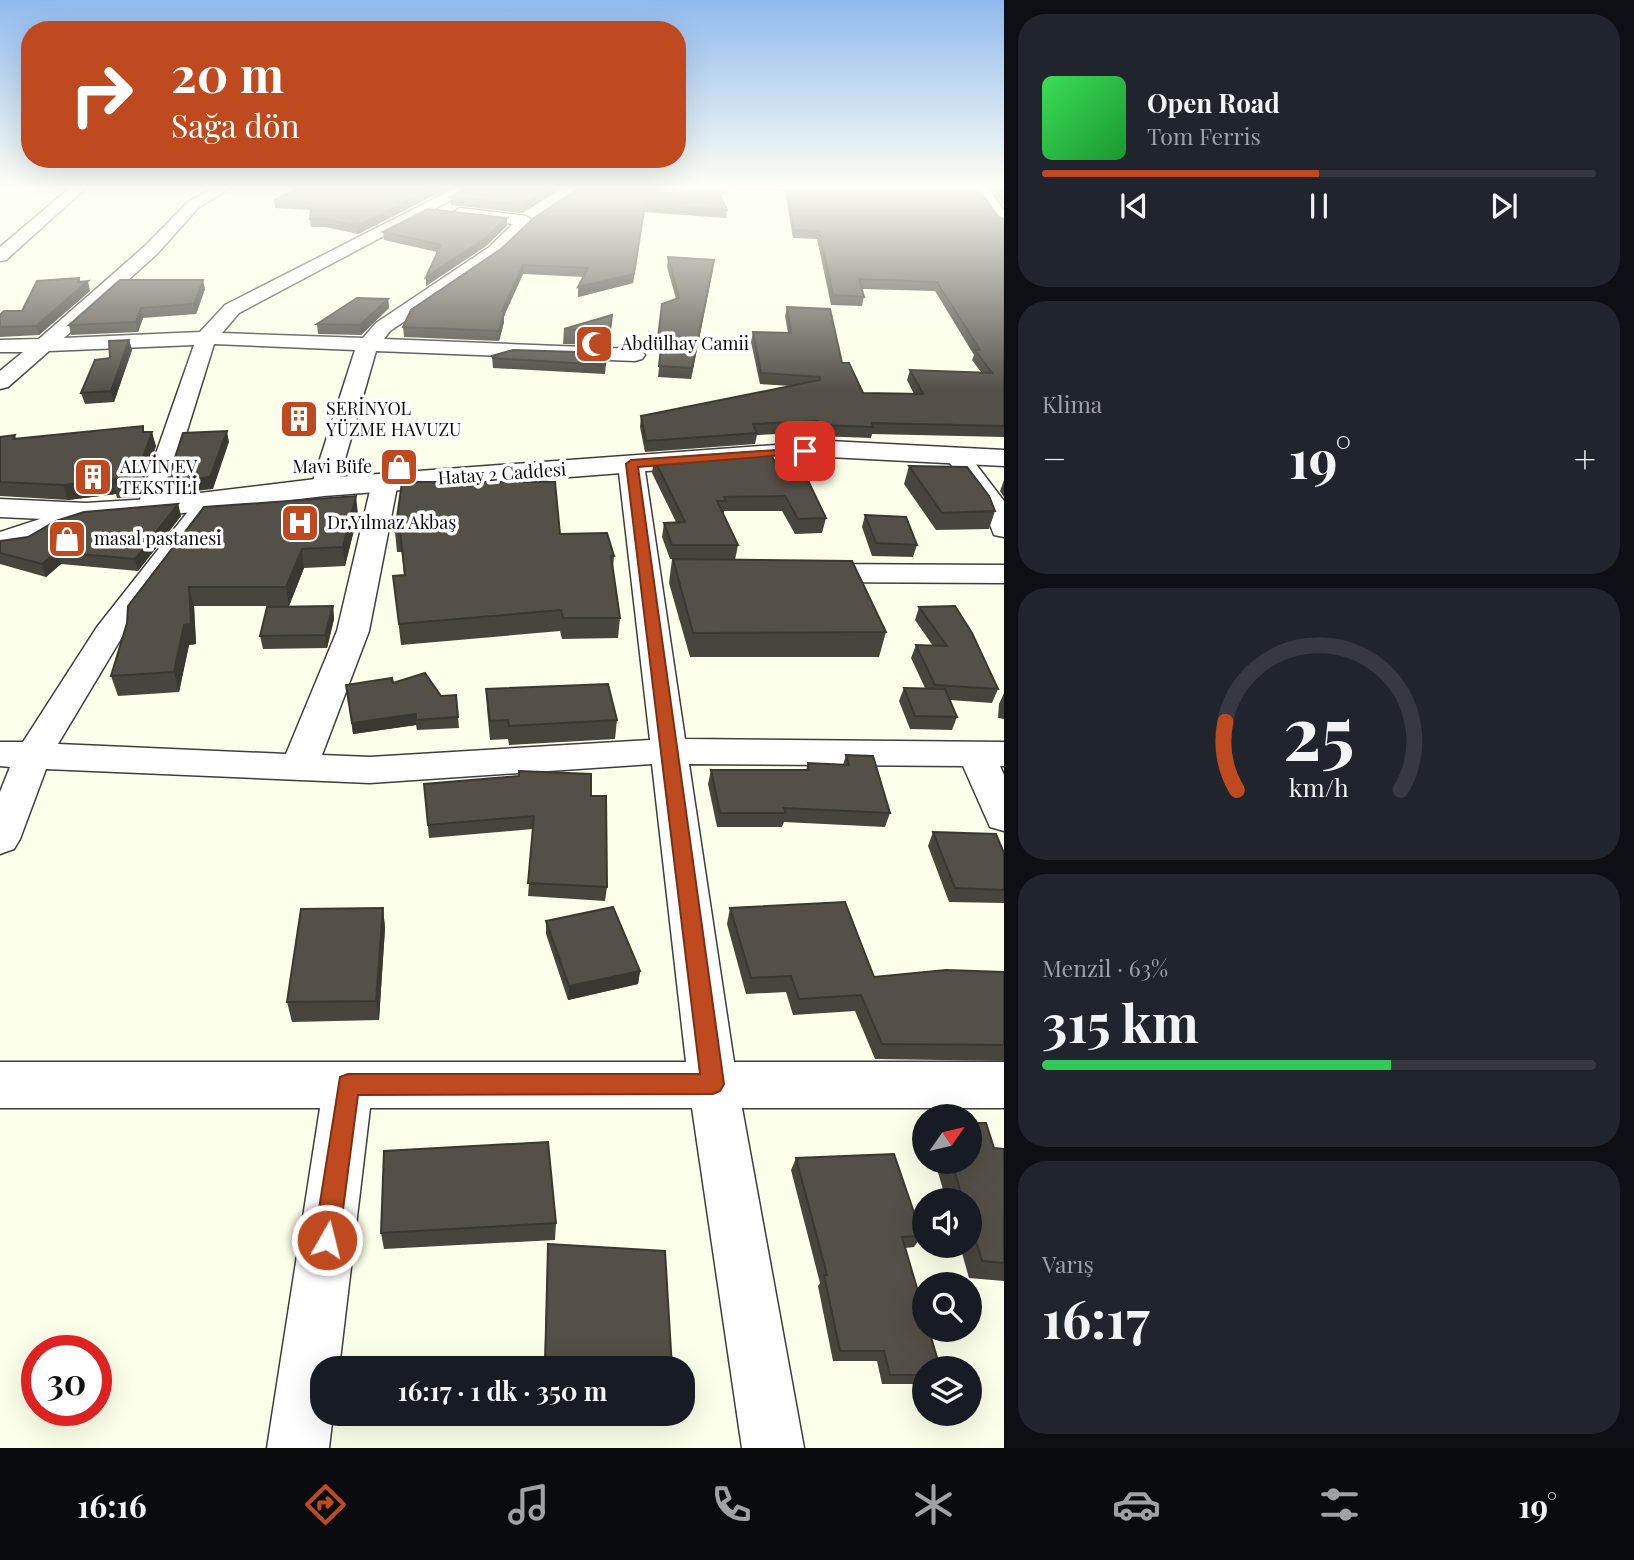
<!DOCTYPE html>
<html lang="tr">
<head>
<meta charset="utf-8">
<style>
  :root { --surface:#171b24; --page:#20242c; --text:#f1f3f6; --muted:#9ea1a6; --line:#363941; --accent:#bf4a1f }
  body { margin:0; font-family:"Playfair Display",serif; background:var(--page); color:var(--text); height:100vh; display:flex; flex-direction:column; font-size:26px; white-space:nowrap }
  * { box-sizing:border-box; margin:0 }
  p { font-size:23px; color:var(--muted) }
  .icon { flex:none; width:38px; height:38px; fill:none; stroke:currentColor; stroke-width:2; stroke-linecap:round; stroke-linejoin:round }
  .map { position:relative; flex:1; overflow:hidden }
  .sheet { display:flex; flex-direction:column; gap:14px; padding:14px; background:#0d0f14; width:630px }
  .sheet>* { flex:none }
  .top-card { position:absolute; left:21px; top:21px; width:665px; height:147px; border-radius:28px; box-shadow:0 7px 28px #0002; background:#bf4a1f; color:#fff; overflow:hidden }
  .needle { width:46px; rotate:56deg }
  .tools { position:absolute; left:912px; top:1104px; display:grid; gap:14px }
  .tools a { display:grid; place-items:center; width:70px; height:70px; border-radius:50%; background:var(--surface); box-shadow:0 7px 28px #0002; font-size:35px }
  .speed { position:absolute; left:21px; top:1335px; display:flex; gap:14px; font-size:35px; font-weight:700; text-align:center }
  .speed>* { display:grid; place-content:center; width:91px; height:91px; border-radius:50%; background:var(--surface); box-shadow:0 7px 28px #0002; line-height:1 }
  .speed .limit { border:10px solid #d22; background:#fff; color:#111 }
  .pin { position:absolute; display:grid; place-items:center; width:60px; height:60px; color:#fff; margin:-30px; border-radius:14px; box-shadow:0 4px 10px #0006 }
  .me { position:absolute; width:77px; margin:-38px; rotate:8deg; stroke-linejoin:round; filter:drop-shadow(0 0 5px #0008) }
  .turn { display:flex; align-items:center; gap:24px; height:147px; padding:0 35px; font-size:32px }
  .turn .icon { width:91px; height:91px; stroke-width:2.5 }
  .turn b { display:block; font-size:49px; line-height:60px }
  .big { font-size:52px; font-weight:700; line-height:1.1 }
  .sheet .widget { flex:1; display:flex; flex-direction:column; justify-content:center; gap:10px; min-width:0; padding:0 24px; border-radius:28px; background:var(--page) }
  .sheet .dial { align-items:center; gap:0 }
  .dial svg { height:182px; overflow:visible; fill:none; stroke:var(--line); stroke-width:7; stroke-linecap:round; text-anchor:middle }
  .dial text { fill:var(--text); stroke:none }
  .song { display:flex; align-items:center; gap:21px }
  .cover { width:84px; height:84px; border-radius:10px; background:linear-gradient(135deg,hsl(130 70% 55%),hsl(130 70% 35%)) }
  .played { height:7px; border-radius:4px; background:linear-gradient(90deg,var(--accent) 50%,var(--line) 50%) }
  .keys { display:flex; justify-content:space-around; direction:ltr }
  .heat { display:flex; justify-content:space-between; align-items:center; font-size:38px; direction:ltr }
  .charge { height:10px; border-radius:5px; background:linear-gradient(90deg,#34c759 63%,var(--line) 0) }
  .trip { position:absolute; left:310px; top:1356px; width:385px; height:70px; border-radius:28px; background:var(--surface); box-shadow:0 7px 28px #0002; font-weight:700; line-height:70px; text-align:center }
  .dock { display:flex; height:112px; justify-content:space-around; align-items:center; background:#090b0e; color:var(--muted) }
  .dock .icon { width:49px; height:49px }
  .dock .current { color:var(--accent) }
  .dock b { font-size:32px; color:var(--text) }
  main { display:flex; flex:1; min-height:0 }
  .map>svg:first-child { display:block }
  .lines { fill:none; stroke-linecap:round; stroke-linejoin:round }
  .minor-casing { stroke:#3e3e3e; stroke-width:3 }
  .tertiary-casing { stroke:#3e3e3e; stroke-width:3 }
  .minor { fill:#fff; fill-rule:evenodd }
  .tertiary { fill:#fff; fill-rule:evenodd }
  .wall { fill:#48453d }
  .shaded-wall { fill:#3b3832 }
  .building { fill:#545047; stroke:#3b3832; stroke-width:2 }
  .route { fill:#bf4a1f; stroke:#7c3014; stroke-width:2 }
  .labels { text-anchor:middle; stroke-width:7; stroke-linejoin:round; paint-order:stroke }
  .far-poi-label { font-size:18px; fill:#0b0b0b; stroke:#fff; text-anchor:start }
  .far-street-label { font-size:18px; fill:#0b0b0b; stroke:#fff }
</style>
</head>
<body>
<main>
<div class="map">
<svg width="1004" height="1448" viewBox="0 0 1004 1448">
  <rect width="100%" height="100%" fill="#fcffe9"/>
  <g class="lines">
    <defs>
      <path id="minor" d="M70,188H86L6,260L0,261V247Z
        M212,188H230L198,208L157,254L64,338L200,332L225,305L455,188H474L239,313L222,333L363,338L376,323L488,248L513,224L454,216L452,213L460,208L526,216L534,221L500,256L390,331L384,339L635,349L642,351L645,355L642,359L635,361L376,351L337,487L333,493L324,495L315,493L311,487L355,350L214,344L163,508L159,514L150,516L141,514L137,508L194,345L49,351L8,387L0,389V371L23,352H0V340L39,339L145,246L188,202Z
        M973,188H988L1004,210V226L998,224Z
        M956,448L965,450L1004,501V537L994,535L985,512L944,455L947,450Z
        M631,456L640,459L644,464L685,739L1004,742V766H1000L1004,775V831L990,827L963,766L689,764L734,1062H1004V1108H742L804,1448H742L692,1108H370L339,1368H322V1414H333L329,1448H267L320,1108H0V1062H686L652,764L370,783L46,769L20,839L14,849L0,854V792L10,767L0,766V742H23L97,627L201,495L210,493L219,495L223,501L122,637L58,744L286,754L337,631L372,482L376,477L385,474L394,477L398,482L369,631L322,755L370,757L650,740L618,464L622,459Z
        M86,504L96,506L99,512L96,518L0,549V532Z
        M812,564L1004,565V583L812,582L802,579L797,573L802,567Z"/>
      <path id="tertiary" d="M829,441L1004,450V466L829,457L324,496L150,517L86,521L0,517V499L86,503L150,499L324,478Z"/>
    </defs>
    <use href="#minor" class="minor-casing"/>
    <use href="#tertiary" class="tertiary-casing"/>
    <use href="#minor" class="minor"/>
    <use href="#tertiary" class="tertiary"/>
  </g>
  <path class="wall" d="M293,188H449L358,234L325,227H311L310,219L311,210L275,208L274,200L298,189Z
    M465,188H563L522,213L451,205V197Z
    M579,188H978L998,217L1004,219V437L872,434L871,438L817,436L816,432L757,435L755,444L645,452L640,427L641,416L792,386L760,384L751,342L753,332L788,333L785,316L787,307L842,363L863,393L914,394L907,380L910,370L981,372L972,360L974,355L935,291L862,289L864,297L862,306L831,305L817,239L793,238L785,191L729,189L728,194H720L727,210L726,218L644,212L633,283L578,297L584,277L523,274L504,316V322L499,341L404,337L403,327Z
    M991,188H1004V206Z
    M507,226L486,246L426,286V277L437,252L384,240L383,232Z
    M668,257L713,269L691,379L658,377L661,349H656L662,304L676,299L667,267Z
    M79,278L80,281L90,291L39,335L0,337V315L22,311Z
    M205,289L196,314L143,318L138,332L71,335L69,325Z
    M388,299L389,308L361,335L318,334L317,324Z
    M564,329H611L609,345L563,344Z
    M129,340L132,350L114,402L85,404L81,393Z
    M607,353L605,374L493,368L492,356Z
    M145,432L156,446L138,497L117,498L116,494L68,500L0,496V437L15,435L16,439Z
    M654,459L780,471L826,518L822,533L795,534L782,511H724V515L738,545L735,560L886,632L879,657H690L669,583L672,559H670L662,537L664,523L676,522L652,473Z
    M909,466L995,511L989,529L936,530L904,484Z
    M1004,480V497L1000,491Z
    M178,504L181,516L138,571L61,564L46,577L0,564V541L28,537Z
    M358,514L345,566L304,568L289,606H194L196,644L189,645L179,692L118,696L111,676L127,623L128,606Z
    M865,515L917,545L913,557L872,556L862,527Z
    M395,532L560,534L614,556L613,568L620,618L618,638L562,639L560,631L401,645L393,576H404L402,552H397Z
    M333,606L334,619L327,648L263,649L260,636Z
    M919,607L998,689L992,703L950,700L957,717L952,730L910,729L899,701L904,688H925L911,658L916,645L933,646L915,620Z
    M393,683L441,696L456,695L459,728L417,730L416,725L353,734L346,685Z
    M486,689L617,720L615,739L509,745L508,739L490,740L487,709Z
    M1004,693V719L998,718L999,704Z
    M846,755L890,813L885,827L784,822L782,827H717L708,784L711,770H806L808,763L843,765Z
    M424,784L591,796L607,887L605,901L528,896L533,829L429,838Z
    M933,832L1004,853V903L949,902L928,846Z
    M383,908L385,928L379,1020L292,1022L287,1002Z
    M730,908L874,977L1004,972V1061L875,1059L855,1011L793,1015L786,992L746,994L727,924Z
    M546,921L640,971L638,984L568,1000L546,934Z
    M994,1148L1004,1149V1281L969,1278L960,1246H970V1200H946L935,1162H970Z
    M796,1158L922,1236L914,1247L905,1248L924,1368V1384H882L877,1361H833L818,1286L820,1283L791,1170Z
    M556,1223L555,1240L384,1249L381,1233Z
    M548,1244L672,1368H544Z"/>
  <path class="shaded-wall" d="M434,188H449L358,234L357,226Z
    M550,188H563L522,213V205Z
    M645,204L633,283L578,297V287Z
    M507,218V226L486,246L426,286V277Z
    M714,260L713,269L691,379L692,368Z
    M523,265V274L504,316V322L499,341V331L502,311Z
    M79,278L81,287L88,281L90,291L39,335L36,326L78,282Z
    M203,280L205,289L196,314L194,304Z
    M388,299L389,308L361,335L360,325Z
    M141,308L143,318L138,332L136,322Z
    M129,340L132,350L114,402L111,391Z
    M227,431L229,442L213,489L170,494L167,482Z
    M152,432L156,446L138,497L134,482Z
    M123,478L113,484L116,494L68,500L63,485Z
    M356,496L358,514L345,566L343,547Z
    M178,504L181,516L138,571L135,559Z
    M302,549L304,568L289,606L286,587Z
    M57,552L61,564L46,577L42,564Z
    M189,587L194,606L196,644L189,645L179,692L174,672Z
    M333,606L334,619L327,648L325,635Z
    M416,714V725L353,734L352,723Z
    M383,908L385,928L379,1020L376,1001Z
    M640,971L638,984L568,1000L569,986Z"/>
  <path class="building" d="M300,188H434L357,226L324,219H310L312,202L274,200Z
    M465,188H550L522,205L451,197Z
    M579,188H717L727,210L645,204L634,274L578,287L588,268L523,265L502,311L504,313L499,331L403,327L411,310L501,249L534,218Z
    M787,188H978L998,217L1004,219V426L872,423L873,427L819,425L818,421L753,424L757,433L646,441L641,416L820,380V377L761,373L753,332L791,333L787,307L830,309L842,363H849L863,393L923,394L910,370L992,373L975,350H980L937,282L859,279L864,297L833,295L819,231L794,230Z
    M428,209L507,218L486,238L426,277L441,245L383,232Z
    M668,257L714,260L692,368L659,366L662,339L658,338L662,304L679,298Z
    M79,278L78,282L88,281L36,326L0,327V315L4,311H22L37,281Z
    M120,280H203L194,304L141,308L136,322L69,325Z
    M357,298L388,299L360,325L317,324Z
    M612,315L610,331L564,329Z
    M129,340L111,391L81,393L95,360L110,358L109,341Z
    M513,350L607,353L605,365L493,358L492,356Z
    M143,426V432H152L134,482L113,484L123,478L63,485L0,482V437L15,435L13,439Z
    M227,431L210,477L167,482L183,433Z
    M769,451L780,471L803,470L826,518L798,519L785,496L724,497L726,501H717L738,545H672L664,523L685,522L654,459Z
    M909,466L967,467L989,496L995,511L942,513Z
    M402,482H555L560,534L607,533L614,556H611L620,618H563L561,610L399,624L393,576L405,575L400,532H395Z
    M356,496L343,547L302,549L286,587H189L191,624L184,625L174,672L111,676L127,623L128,606L204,507Z
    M178,504L135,559L57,552L42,564L0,553V541L28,537L56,521L84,512Z
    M865,515L906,517L917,545L876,543Z
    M673,559L852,561L886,632L693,633Z
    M333,606L325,635L260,636L267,607Z
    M955,606L972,633L998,689L935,685L916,645L947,646L919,607Z
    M425,673L441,696L456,695L458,717L416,720V714L352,723L346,685L392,678L393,683Z
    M608,684L617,720L509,726L508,720L490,721L486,689Z
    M904,688L945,689L957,717L915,716Z
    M846,755L873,756L890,813L784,808L786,813H720L711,770H809L808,763L849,765Z
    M519,771L591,774V796H606L607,887L528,883L534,816L428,825L424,784L519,776Z
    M933,832L996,834L1004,853V890L955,888Z
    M845,902L874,977L946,970L1004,972V1045L882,1044L861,995L799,999L791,976L751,978L730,908Z
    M613,907L640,971L569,986L546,921Z
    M383,908L376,1001L287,1002L301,909Z
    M970,1123H986L994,1148L1004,1149V1263L982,1261L970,1221V1200H963L952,1162H970Z
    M548,1142L556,1223L381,1233L384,1151Z
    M894,1154L922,1236L902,1237L924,1312V1330H929L940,1368H924V1375H890L884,1351H840L824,1275H827L796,1158Z
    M548,1244L665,1251L672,1368H545Z"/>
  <linearGradient id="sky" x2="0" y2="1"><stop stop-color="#90baee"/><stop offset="0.48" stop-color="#fefff5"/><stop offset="1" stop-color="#fefff5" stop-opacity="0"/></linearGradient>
  <rect width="1004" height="391" fill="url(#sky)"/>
  <path class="route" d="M805,448L809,449V453L638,467L724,1084L720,1091L713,1094L358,1095L339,1240L336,1249L327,1253L318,1249L314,1240L340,1077L348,1074H700L626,464L631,460Z"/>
  <defs>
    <symbol id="mosque-square" viewBox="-11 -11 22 22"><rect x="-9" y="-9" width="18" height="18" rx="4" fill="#bf4a1f" stroke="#fff"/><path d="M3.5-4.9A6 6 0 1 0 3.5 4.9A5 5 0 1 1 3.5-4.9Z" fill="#fff"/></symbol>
    <symbol id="building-square" viewBox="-11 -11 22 22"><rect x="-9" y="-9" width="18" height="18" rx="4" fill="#bf4a1f" stroke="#fff"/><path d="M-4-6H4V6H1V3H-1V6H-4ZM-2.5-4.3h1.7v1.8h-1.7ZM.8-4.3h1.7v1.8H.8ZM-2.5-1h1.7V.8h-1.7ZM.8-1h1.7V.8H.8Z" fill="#fff"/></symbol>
    <symbol id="shop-square" viewBox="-11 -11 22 22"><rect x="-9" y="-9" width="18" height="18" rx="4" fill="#bf4a1f" stroke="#fff"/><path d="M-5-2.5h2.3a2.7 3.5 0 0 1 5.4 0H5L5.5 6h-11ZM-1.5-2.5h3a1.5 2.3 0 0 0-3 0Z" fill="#fff"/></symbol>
    <symbol id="hospital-square" viewBox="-11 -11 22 22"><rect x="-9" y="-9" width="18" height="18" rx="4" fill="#bf4a1f" stroke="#fff"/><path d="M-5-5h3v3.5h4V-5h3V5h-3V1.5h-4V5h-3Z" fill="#fff"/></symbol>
  </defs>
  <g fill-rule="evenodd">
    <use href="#mosque-square" x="572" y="322" width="44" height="44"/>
    <use href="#building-square" x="277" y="397" width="44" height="44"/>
    <use href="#shop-square" x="377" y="445" width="44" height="44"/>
    <use href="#building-square" x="71" y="455" width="44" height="44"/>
    <use href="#hospital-square" x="278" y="501" width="44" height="44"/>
    <use href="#shop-square" x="45" y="517" width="44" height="44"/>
  </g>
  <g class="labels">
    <g class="far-poi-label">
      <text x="621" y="350">Abdülhay Camii</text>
      <text x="326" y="415">SERİNYOL<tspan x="326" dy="21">YÜZME HAVUZU</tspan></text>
      <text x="120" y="473">ALVİN EV<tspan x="120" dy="21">TEKSTİLİ</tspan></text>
      <text x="372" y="473" text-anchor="end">Mavi Büfe</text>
      <text x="327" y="529">Dr.Yılmaz Akbaş</text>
      <text x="94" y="545">masal pastanesi</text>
    </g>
    <g class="far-street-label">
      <text transform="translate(502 474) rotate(-4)" y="6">Hatay 2 Caddesi</text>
    </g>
  </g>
</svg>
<div class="tools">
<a><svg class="needle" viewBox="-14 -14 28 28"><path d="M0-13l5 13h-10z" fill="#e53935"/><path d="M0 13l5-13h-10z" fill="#9ea1a6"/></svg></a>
<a><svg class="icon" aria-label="sound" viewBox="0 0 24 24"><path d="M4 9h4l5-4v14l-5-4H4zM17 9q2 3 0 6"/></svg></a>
<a><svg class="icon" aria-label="search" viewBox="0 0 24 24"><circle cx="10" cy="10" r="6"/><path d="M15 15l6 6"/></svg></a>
<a><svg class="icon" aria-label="layers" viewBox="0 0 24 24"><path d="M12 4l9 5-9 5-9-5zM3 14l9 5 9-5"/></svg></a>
</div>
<div class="speed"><div class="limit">30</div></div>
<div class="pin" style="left:805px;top:451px;background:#d93025"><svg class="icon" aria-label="arrive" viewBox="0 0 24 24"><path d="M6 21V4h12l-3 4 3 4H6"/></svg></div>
<svg class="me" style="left:327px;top:1240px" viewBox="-20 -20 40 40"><circle r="17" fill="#bf4a1f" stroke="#fff" stroke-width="3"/><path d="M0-11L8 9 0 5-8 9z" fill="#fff"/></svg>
<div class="trip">16:17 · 1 dk · 350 m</div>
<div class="top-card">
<div class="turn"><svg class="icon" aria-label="right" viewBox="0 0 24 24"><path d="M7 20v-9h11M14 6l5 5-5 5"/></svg><div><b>20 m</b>Sağa dön</div></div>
</div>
</div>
<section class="sheet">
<div class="widget">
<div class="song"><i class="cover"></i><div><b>Open Road</b><p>Tom Ferris</p></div></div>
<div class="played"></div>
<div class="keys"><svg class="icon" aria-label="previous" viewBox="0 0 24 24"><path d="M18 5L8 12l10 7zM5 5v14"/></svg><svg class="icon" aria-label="pause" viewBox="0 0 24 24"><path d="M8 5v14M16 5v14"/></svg><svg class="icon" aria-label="next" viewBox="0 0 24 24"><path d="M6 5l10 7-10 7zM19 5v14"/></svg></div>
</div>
<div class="widget"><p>Klima</p>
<div class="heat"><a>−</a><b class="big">19°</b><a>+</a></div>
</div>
<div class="widget dial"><svg viewBox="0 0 100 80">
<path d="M14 69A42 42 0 1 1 86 69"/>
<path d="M14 69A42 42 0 0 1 9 39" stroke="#bf4a1f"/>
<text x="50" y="56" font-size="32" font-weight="700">25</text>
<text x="50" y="72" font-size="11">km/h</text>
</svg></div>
<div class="widget"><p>Menzil · 63%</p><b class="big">315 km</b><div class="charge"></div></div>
<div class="widget"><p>Varış</p><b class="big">16:17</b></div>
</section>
</main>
<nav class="dock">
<b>16:16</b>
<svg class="icon current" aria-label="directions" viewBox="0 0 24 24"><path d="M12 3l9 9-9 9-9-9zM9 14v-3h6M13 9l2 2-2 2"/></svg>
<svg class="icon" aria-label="music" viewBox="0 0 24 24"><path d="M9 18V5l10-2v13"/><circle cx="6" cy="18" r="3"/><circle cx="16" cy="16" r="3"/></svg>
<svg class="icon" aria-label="phone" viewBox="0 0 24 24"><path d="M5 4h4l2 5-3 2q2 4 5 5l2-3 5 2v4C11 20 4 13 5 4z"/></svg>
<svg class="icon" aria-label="climate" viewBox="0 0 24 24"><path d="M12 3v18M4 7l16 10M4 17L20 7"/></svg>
<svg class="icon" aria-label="car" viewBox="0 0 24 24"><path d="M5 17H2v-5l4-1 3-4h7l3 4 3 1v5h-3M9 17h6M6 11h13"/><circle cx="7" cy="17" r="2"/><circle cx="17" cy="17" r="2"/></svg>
<svg class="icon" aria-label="filters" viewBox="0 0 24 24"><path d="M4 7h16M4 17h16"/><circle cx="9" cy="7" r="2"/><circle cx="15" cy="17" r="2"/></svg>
<b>19°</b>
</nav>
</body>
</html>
